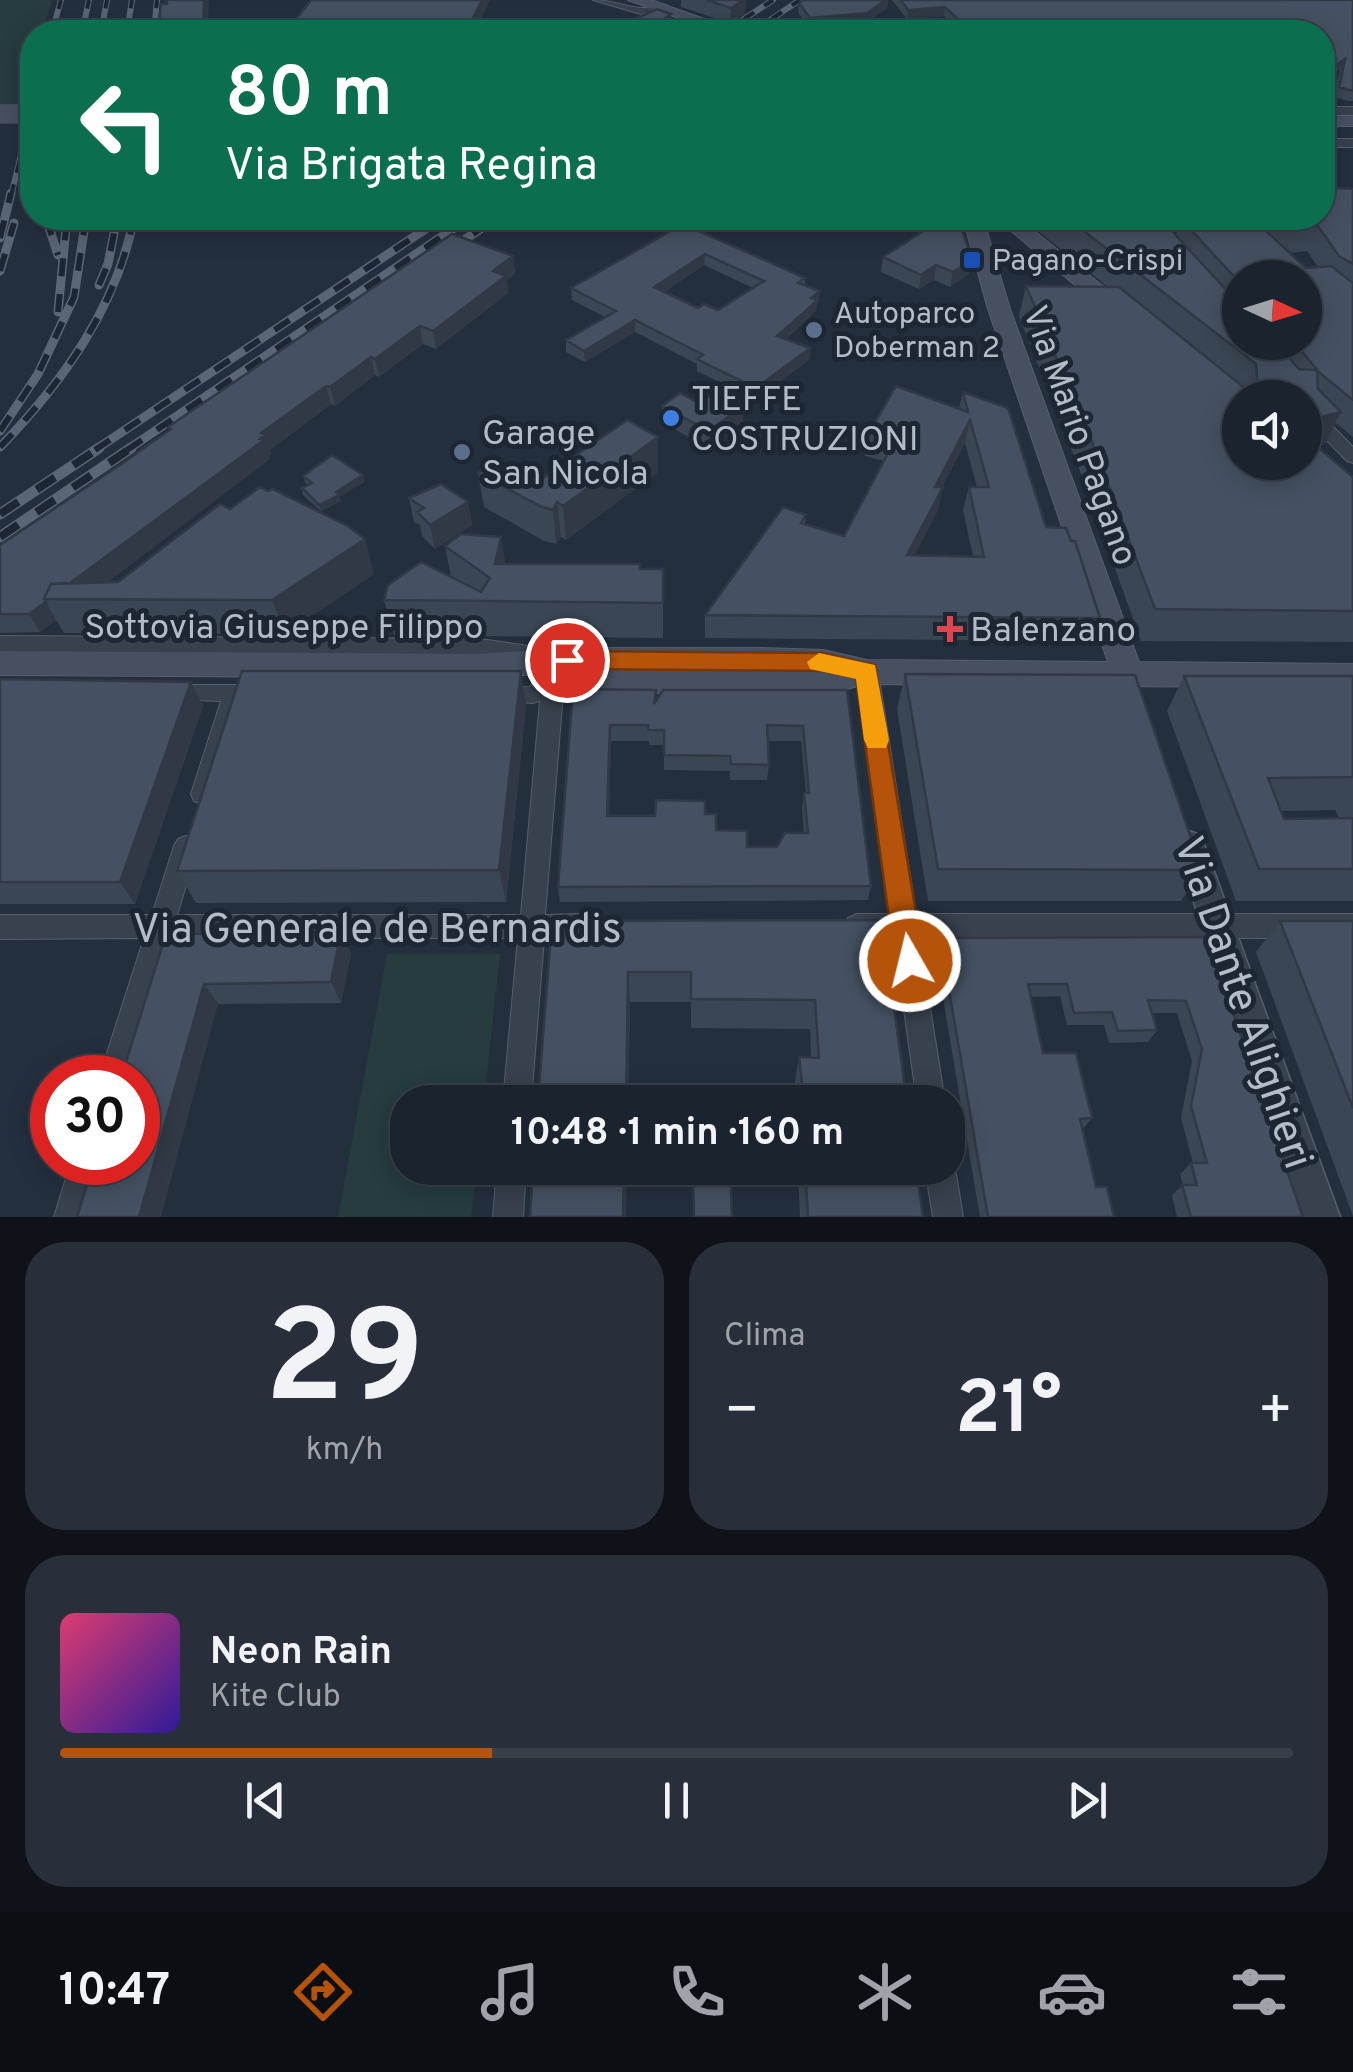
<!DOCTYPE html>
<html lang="it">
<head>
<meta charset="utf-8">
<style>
  :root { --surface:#1b232e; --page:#282f3a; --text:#f1f3f6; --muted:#a0a4aa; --line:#39404a; --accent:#b45309 }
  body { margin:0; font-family:Overpass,sans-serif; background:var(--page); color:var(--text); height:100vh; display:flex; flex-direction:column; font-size:38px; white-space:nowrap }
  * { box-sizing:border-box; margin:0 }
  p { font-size:32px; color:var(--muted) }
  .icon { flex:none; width:55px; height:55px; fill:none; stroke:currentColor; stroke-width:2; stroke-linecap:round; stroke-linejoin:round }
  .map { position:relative; height:1217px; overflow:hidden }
  .sheet { display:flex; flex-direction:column; gap:25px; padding:25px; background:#0f1319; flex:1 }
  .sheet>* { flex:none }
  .hud { position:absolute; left:20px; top:20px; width:1315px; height:210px; border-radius:40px; box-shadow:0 5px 25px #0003,0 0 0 2px var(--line); background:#0b6e4f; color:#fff; overflow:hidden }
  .needle { width:65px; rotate:94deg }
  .controls { position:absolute; left:1222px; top:260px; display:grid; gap:20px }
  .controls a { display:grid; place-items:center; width:100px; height:100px; border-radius:50%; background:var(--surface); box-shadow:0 5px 25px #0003,0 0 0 2px var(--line); font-size:50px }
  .speed { position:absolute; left:30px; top:1055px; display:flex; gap:20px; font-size:50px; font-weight:700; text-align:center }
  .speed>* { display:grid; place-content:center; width:130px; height:130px; border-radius:50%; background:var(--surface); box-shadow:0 5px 25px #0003,0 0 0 2px var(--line); line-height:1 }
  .speed .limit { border:15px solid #d22; background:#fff; color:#111 }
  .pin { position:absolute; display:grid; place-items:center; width:85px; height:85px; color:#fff; margin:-42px; border:5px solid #fff; border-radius:50%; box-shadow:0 2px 10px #0007 }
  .me { position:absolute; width:110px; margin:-55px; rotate:352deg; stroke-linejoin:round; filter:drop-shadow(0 0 8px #0008) }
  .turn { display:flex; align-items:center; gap:35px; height:210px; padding:0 40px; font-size:45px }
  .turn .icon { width:130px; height:130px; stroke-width:2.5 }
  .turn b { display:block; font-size:70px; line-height:85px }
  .big { font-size:75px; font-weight:700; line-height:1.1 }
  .sheet .widget { flex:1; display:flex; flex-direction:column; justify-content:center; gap:15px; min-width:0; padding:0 35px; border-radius:40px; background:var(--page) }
  .sheet .dial { align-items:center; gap:0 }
  .dial b { font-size:130px; line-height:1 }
  .song { display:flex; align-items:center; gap:30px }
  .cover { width:120px; height:120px; border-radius:15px; background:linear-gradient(135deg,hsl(340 70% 55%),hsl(250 70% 35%)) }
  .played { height:10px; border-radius:5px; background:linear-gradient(90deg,var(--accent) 35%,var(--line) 35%) }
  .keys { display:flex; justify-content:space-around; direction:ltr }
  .heat { display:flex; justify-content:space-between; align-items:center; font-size:55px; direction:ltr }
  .sheet .tiles { flex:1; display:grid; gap:25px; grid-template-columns:1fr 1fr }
  .widget:last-child { grid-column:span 2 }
  .trip { position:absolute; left:390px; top:1085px; width:575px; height:100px; border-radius:40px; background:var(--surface); box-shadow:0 5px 25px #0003,0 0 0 2px var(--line); font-weight:700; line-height:100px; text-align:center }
  .dock { display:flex; height:160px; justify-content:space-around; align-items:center; background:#0b0e12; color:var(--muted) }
  .dock .icon { width:70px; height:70px }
  .dock .on { color:var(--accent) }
  .dock b { font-size:45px; color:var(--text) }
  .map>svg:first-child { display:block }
  .green { fill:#263c3f }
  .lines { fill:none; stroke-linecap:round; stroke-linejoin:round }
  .secondary-tunnel { stroke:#3a4453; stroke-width:18; stroke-dasharray:18 9; stroke-linecap:butt }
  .minor-casing { stroke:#565f6c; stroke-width:2 }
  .tertiary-casing { stroke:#565f6c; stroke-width:3 }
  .secondary-casing { stroke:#565f6c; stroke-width:2 }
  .minor { fill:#38414e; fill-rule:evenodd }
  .tertiary { fill:#38414e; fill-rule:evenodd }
  .secondary { fill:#465061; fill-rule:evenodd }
  .rail-far2-casing { stroke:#5a6575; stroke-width:6 }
  .rail-far1-casing { stroke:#5a6575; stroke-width:9 }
  .rail-casing { stroke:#5a6575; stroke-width:11 }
  .rail-far2 { stroke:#1d2633; stroke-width:4; stroke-dasharray:12; stroke-linecap:butt }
  .rail-far1 { stroke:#1d2633; stroke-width:6; stroke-dasharray:18; stroke-linecap:butt }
  .rail { stroke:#1d2633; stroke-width:8; stroke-dasharray:22; stroke-linecap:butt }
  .secondary-bridge-casing { stroke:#565f6c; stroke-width:19; stroke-linecap:butt }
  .secondary-bridge { stroke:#465061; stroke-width:18 }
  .wall { fill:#3b4654; fill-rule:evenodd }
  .shaded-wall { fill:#303945 }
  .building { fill:#455162; stroke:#303945; stroke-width:2.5; fill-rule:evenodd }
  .route { fill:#b45309; stroke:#753606; stroke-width:2.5 }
  .slow { fill:#f59e0b }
  .transit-dot { fill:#1a4fb4; stroke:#1d2633; stroke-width:4 }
  .service-dot { fill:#5c6f8a; stroke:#1d2633; stroke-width:4 }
  .shop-dot { fill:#3f7fe0; stroke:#1d2633; stroke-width:4 }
  .health-dot { fill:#e0444e; stroke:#1d2633; stroke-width:4 }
  .labels { text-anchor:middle; stroke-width:10; stroke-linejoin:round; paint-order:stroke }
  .far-poi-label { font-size:30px; fill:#b4bcc9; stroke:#1d2633; text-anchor:start }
  .poi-label { font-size:35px; fill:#b4bcc9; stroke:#1d2633; text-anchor:start }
  .street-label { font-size:35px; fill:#b4bcc9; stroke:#1d2633 }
  .near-street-label { font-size:42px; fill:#b4bcc9; stroke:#1d2633 }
</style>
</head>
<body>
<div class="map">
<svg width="1353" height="1217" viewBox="0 0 1353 1217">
  <rect width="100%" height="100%" fill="#242f3e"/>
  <path class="green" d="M0,0H52L43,32H32V74L24,106H0Z
    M387,954H500L484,1102H408V1168H477L471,1217H338Z"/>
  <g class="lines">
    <path class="secondary-tunnel" d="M713,25L736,32"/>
    <defs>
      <path id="minor" d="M593,0C610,0 626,7 642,8C653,8 657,4 666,8L641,14Z
        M1322,107H1353V115H1322Z
        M1322,139H1353V147H1322Z
        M1305,403L1311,404L1353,447V463L1347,461L1305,418Z
        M0,636L480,639L535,647L542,649L545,655L542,661L535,663L480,655L0,652Z
        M867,664L874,666L878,672L916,914H1353V938H919L945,1102H917L894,938H857L848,934L844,926L848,918L857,914H891L856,672L860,666Z
        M553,672L560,674L564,680L545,915L578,914L587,918L591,926L587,934L578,938H544L531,1102H503L518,938H170L127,1078H99L144,938L0,939V915H152L174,846L178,839L186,836L194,839L198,846L177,915H521L540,701L533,703L492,700L489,694L492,688L529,687Z
        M170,685H261L269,687L272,693L269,699L242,701L213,794L210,801L202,804L194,801L191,794L221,701L162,699L159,693L162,687Z
        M948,1157L955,1168L963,1217H933L925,1168H948Z
        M71,1162H100L84,1217H54Z
        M497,1168H526L523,1217H493Z"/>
      <path id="tertiary" d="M1189,831L1200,835L1204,844L1340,1217H1302L1174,844L1178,835Z"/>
      <path id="secondary" d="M628,0H651L721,25L707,28Z
        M1322,116H1353V126H1322Z
        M963,218H983L1010,309L1139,662L1353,664V688L865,684L825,695L583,692L572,689L567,680L571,672L477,678L0,675V651L477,654L567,648H761L823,650L867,660L1108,662L988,309Z
        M996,218H1018L1130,308L1133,313L1130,318H1114Z"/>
    </defs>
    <use href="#minor" class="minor-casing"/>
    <use href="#tertiary" class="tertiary-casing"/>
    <use href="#secondary" class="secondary-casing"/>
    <use href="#minor" class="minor"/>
    <use href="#tertiary" class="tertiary"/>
    <use href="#secondary" class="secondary"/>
    <defs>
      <path id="rail-far2" d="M52,32L61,0
        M82,32L89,0
        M101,32L107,0
        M127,32L132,0
        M154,32L157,0
        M724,32L773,0
        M752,32L800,0
        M11,196L32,110"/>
      <path id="rail-far1" d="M46,218L58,255
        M0,238L11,193
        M443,254L497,218
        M0,271L14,223
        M99,285L108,264L117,218
        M58,312L67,218
        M0,431L38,374L74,297L86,218
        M0,447C63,382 116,308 134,218
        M95,450L442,218
        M127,450L469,218"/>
      <path id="rail" d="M0,514L99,448
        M0,537L131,448"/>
    </defs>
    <use href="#rail-far2" class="rail-far2-casing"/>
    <use href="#rail-far1" class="rail-far1-casing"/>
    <use href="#rail" class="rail-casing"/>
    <use href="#rail-far2" class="rail-far2"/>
    <use href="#rail-far1" class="rail-far1"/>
    <use href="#rail" class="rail"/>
    <defs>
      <path id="secondary-bridge" d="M0,114H32"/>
    </defs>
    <use href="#secondary-bridge" class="secondary-bridge-casing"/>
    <use href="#secondary-bridge" class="secondary-bridge"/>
  </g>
  <path class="wall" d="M681,0H746L745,13L730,23L681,7Z
    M803,0H888L887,8L866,23L809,28L798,12L799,3Z
    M892,0H1353V101H1348L1334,97L1340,69L1322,82V32H960L944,16L907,19Z
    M671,14V19L653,32H635L622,30V25Z
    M1353,189V437L1336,423L1325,444L1317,446L1353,477V642L1141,641L1080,471L1019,316L1026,286L1108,287L1022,218H1160L1176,235L1181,219L1322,218ZM1307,251L1318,267L1306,268L1290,253ZM1240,278L1305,342H1240Z
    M207,218H253L244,231L211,230Z
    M925,218H958L969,274L950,287L934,280L919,289L881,272L883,257L932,226Z
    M683,224L805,278V285L820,291L816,311L786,339L810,348L809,360L755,400L697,371V364L635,332L585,362L566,352V340L605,317L572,300L571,288ZM704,265L753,288L718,310L698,308L664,292Z
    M513,256L515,274L507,280L508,293L436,349L423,344L379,377L375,375L335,406L331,404L270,450L271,454L269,456L270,459L106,583L374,574L285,634L64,633L56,620L40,632L0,633V545L120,465L169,430L168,427Z
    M963,392L1100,618L1091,641L705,638V615L806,515L805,524L844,536L884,461L865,456L869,433L959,408ZM965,443L977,487H969L963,510L973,556L914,555L938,510L942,487Z
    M699,403L743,421L708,448L662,422V406Z
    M658,437V472L566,540L561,537L556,544L544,541L484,507L478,473L536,483Z
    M363,475L364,482L339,497L341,501L321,511L303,495L302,488L308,485L305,482L303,476Z
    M409,498L468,502L472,525L435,549L422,536L420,525L414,522Z
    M445,546L505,564L663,569V638L394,635L384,600L451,577Z
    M905,674L1202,870L1181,901H928L897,709Z
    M1184,676H1353V901H1236L1167,711ZM1335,810L1339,818L1284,819L1281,811Z
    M0,679L191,682L203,706L135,904H0Z
    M573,689L656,701L847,690L871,886L868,900L560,902L558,887ZM611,741H649V745H664V770L730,771V780H767L769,765L768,741H801L806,793H804L802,808L804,833L777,847H747L716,830L705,814L655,816H609Z
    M526,705L506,902L196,903L177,871Z
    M882,920L907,1102H785L788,1085L794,1088L799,1057L811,1058L810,1029L691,1028V1002H630L628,1102H538L552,921Z
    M1280,921H1353V1216L1256,952Z
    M166,934L351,953L341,1003L218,1004Z
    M1207,937L1303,1217H1177L1172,1195L1183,1185L1180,1174L1191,1163H1193L1181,1118L1192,1061L1177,1013H1152L1157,1030L1148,1042L1109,1043L1104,1025H1067L1060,996L1030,997L1043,1053L1092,1118L1082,1130L1096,1187L1114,1217H980L935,951L940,938Z
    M785,1168H916L923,1217H800L798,1172H786Z"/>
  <path class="shaded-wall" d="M204,0H209L208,32H203Z
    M482,0H490L475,32H466Z
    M743,0H746L745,13L730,23L731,8Z
    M888,0L887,8L866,23L809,28L810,18Z
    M945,7L944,16L907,19L908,10Z
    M671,14V19L653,32H649V30Z
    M1345,59L1340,69L1322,82V74Z
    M240,218H253L244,231Z
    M705,254L704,265L654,298V287Z
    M513,256L515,274L507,280L508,293L436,349L433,331L493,271Z
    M972,260L969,274L950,287L953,272Z
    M936,265L934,280L919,289L921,275Z
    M820,291L816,311L776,347L777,336L811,298Z
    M635,320V332L585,362L584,351Z
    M420,326L423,344L379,377L375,359Z
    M810,348L809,360L755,400L756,388Z
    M371,357L375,375L335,406L330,387Z
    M326,386L331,404L270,450L271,454L269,456L270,459L84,599H50L261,433Z
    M744,405L743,421L708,448L709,431Z
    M1341,412L1325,444L1305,449V421Z
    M970,420L965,443L930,510L935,487Z
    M658,437V472L566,540L563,506Z
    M363,475L364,482L339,497L341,501L321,511L319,505L336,492Z
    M943,487L938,510L903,578L907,555Z
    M468,502L472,525L435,549L430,525Z
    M557,502L561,537L556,544L553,510Z
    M501,537L507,572L495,564Z
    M365,539L374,574L285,634L272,600Z
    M46,602L56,620L40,632L29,614Z
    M521,671L526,705L506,902L499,870Z
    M191,682L203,706L135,904L120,882Z
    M610,725L611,741L608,831L607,816Z
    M341,932L351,953L341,1003L331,982Z
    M628,972L630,1002L628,1102H626Z
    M204,984L218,1004L161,1217H139Z
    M624,1168H627L626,1217H623Z"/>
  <path class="building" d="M167,0H204L203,32H158L161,4H167Z
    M311,0H482L466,32H286Z
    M706,0H743L731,8Z
    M803,0H886L867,13L810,18L799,3Z
    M901,0H1353V91L1339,87L1345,59L1322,74V32H972L945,7L908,10Z
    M657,9L671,14L649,30L622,25Z
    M1322,187L1353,189V264L1339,256L1318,226L1280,230L1272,218H1322Z
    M940,218H958L972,260L953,272L936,265L921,275L883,257L942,219Z
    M1067,218H1160L1240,305V342H1275L1299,369L1317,370L1318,389L1341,412L1305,421V398H1240V462H1305V436L1353,477V611L1155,609L1091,439L1026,286L1119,287L1242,386L1253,390L1258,387L1256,364Z
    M1252,218L1306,268L1331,266L1353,283V400L1320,373L1294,342H1305V278H1240V283L1181,219Z
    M683,224L805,278L798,283L820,291L811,298L818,300L777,336L810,348L756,388L697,359L703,355L635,320L584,351L566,340L616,311L571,288ZM705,254L764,281L718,310L704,304L698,308L654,287Z
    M452,234L513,256L493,271L506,276L433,331L420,326L375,359L371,357L330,387L326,386L261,433L265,435L260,439L264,440L70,583L51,584L44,599L46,602L29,614H0V545L120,465L171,429L168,427Z
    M896,386L968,412L963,392L1008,408L1046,527L1066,528L1071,541H1075L1100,618L705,615L783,507L806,515L801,523L844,536L895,440L869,433ZM970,420L989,487H969L984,557L907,555L943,487H935Z
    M717,391L744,405L709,431L662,406L680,393L699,403Z
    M627,420L658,437L563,506L557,502L553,510L540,506L478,473L498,460L536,483Z
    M332,455L363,475L336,492L339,495L319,505L302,488L312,483L303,476Z
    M441,484L468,502L430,525L417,512L424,508L409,498Z
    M260,487L268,491L272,489L348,526L365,539L272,600L44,599L51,584L118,582L220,504L230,509Z
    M461,534L501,537L495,564H640V569H663V603L384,600L388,585L421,562L481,592L490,578L445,546Z
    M242,671H521L499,870L177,871Z
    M905,674L1135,675L1202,870L938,869Z
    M1184,676H1353V777L1268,778L1284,819L1353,818V869H1259Z
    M0,679L191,682L120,882H0Z
    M573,689L656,690L654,704L663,690H847L871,886L558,887ZM610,725H648V730H664V755L730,756L731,764L769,765L767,725L803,726L809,793H804L808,833H785L777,847H747V831L716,830V814H705V801L656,800L655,816H607Z
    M882,920L907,1102H789L788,1085L803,1092L799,1057L819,1058L815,1000L691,999V972H628L626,1102H538L552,921Z
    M1280,921H1353V1108Z
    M341,932L331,982L204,984L139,1217H77L94,1162H138V1078H121L166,934Z
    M1207,937L1303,1217H1191L1182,1185H1197L1191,1163H1207L1191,1106L1202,1049L1186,1001L1148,1000L1157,1030L1118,1031L1112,1012L1074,1013L1067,984H1028L1043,1053H1076L1092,1118L1080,1119L1096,1187H1107L1114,1217H988L940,938Z
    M533,1168H624L623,1217H530Z
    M702,1168H730L732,1217H694L693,1180Z
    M805,1168H916L923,1217H808Z"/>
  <path class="route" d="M567,651L823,653L875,665L924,961L920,971L910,975L899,971L895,961L856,678L823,671L567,669L555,660Z"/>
  <path class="slow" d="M819,653L875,665L889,740L886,748H868L864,740L856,679L810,669L807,662Z"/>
  <rect class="transit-dot" x="962" y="250" width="20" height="20" rx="5"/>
  <g class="service-dot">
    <circle cx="814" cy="330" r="10"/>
    <circle cx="462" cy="452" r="10"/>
  </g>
  <circle class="shop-dot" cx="671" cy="418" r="10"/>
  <path class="health-dot" d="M945 614h10v10h10v10h-10v10h-10v-10h-10v-10h10z"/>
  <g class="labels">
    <g class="far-poi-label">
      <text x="992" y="270">Pagano-Crispi</text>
      <text x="834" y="323">Autoparco<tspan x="834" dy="34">Doberman 2</tspan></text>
    </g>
    <g class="poi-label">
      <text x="691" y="410">TIEFFE<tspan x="691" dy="40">COSTRUZIONI</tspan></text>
      <text x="482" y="444">Garage<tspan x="482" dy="40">San Nicola</tspan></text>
      <text x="970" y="641">Balenzano</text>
    </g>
    <g class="street-label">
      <text transform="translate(1081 435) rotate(70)" y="12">Via Mario Pagano</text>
      <text x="284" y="638">Sottovia Giuseppe Filippo</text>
    </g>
    <g class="near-street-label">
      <text x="377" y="942">Via Generale de Bernardis</text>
      <text transform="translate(1245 1002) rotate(71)" y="15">Via Dante Alighieri</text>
    </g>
  </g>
</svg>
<div class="controls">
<a><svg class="needle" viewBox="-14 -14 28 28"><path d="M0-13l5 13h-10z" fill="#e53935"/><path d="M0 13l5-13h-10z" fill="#a0a4aa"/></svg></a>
<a><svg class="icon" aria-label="sound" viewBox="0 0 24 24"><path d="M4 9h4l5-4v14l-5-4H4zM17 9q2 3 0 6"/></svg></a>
</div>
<div class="speed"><div class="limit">30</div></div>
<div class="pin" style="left:567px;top:660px;background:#d93025"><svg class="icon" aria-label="arrive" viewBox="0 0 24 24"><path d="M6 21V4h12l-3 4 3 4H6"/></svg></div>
<svg class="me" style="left:910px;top:961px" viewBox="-20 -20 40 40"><circle r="17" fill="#b45309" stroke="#fff" stroke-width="3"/><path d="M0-11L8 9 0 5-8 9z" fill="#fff"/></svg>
<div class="trip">10:48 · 1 min · 160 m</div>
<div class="hud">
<div class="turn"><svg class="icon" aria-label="left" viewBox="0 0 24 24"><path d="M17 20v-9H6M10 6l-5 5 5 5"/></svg><div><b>80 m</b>Via Brigata Regina</div></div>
</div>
</div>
<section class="sheet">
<div class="tiles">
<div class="widget dial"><b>29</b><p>km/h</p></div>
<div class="widget"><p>Clima</p>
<div class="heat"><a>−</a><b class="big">21°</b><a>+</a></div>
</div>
<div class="widget">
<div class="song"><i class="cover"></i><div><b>Neon Rain</b><p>Kite Club</p></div></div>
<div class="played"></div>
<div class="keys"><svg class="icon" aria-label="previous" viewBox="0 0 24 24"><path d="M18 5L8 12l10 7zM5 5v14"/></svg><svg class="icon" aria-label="pause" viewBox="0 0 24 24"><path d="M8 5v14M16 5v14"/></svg><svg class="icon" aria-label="next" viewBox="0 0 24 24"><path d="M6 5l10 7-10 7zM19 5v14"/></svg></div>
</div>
</div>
</section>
<nav class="dock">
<b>10:47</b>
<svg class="icon on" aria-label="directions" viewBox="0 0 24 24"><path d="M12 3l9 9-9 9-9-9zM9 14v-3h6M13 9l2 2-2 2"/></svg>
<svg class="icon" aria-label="music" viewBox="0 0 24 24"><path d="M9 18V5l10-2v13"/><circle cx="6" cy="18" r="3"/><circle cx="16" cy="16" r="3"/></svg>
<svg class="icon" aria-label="phone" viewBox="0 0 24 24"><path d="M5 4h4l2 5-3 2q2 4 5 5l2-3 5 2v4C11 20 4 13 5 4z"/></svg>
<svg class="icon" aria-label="climate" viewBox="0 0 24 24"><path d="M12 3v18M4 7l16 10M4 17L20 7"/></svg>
<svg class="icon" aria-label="car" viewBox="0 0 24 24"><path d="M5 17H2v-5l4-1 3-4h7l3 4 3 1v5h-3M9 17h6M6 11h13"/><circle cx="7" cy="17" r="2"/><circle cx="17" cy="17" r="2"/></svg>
<svg class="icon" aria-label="filters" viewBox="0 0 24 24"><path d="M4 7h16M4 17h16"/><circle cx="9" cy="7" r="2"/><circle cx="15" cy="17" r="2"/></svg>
</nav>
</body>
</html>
